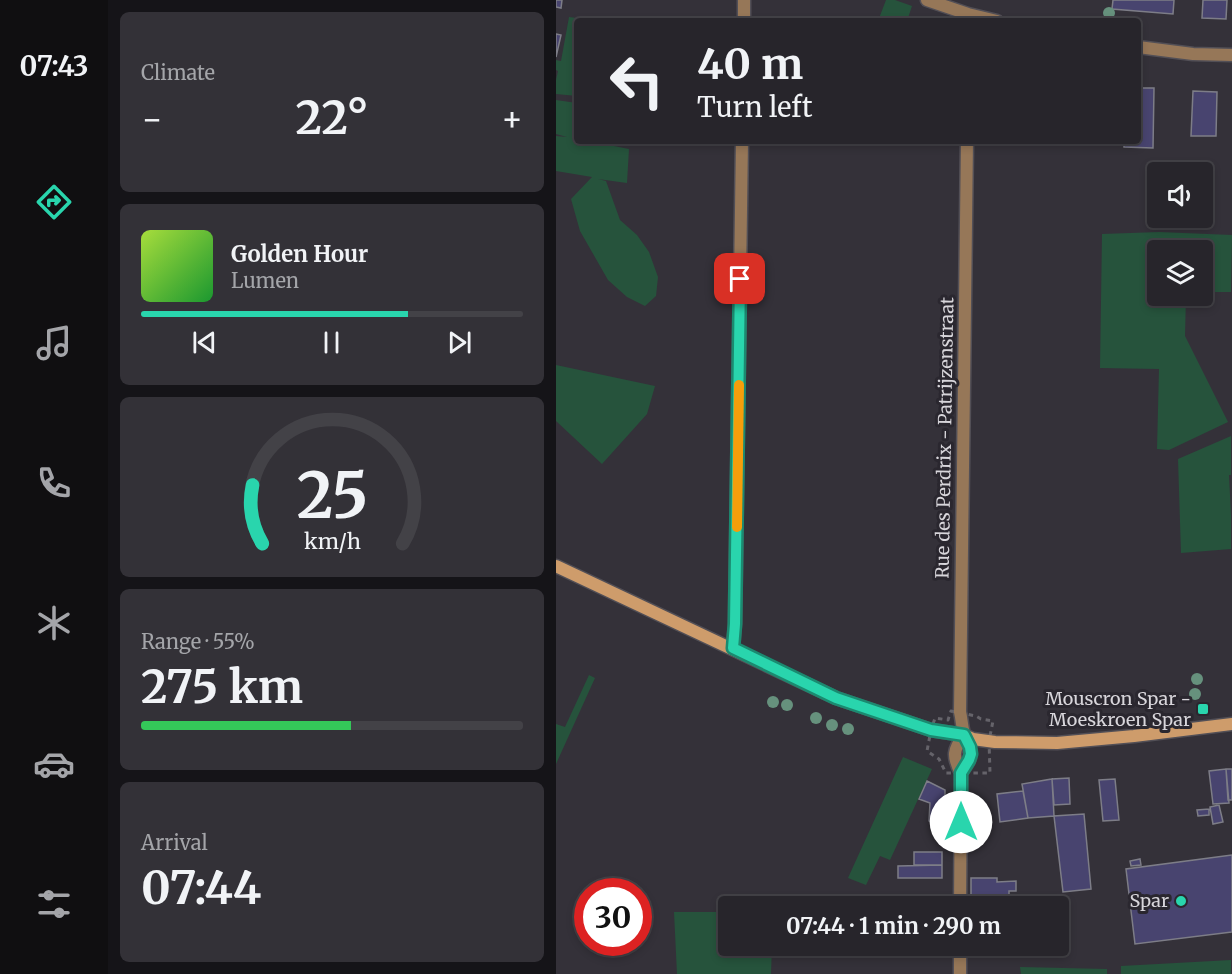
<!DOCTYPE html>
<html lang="en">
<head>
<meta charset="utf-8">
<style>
  :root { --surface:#27252b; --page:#333137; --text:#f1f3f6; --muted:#a4a5a9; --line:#434247; --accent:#29d5ad }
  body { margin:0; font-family:Merriweather,serif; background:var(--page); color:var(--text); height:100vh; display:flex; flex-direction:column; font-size:22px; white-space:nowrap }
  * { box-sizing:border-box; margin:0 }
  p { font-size:20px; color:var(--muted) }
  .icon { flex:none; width:33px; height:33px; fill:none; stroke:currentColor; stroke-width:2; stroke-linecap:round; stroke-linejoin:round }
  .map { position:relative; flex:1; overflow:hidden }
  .sheet { display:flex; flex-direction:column; gap:12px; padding:12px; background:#151418; width:448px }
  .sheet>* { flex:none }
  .banner { position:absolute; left:18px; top:18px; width:567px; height:126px; border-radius:6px; box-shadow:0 3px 9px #0003,0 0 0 2px var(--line); background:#27252b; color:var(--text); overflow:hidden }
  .fabs { position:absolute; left:591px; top:162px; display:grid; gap:12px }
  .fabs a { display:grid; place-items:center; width:66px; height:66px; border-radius:6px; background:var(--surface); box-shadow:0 3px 9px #0003,0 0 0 2px var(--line); font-size:30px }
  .speed { position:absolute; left:18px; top:878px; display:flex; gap:12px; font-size:30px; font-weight:700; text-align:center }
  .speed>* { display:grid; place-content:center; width:78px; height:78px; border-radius:50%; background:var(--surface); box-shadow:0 3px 9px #0003,0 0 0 2px var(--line); line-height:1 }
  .speed .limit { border:9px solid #d22; background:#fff; color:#111 }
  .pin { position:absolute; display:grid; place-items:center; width:51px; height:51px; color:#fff; margin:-26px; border-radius:12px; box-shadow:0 3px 9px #0006 }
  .me { position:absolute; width:66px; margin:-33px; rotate:0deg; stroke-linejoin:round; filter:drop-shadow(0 0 4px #0008) }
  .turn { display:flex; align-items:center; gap:21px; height:126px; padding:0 24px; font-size:27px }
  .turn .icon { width:78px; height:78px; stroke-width:2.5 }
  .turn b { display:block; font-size:42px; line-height:51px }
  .big { font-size:45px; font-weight:700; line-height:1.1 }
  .sheet .widget { flex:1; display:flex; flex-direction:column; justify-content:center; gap:9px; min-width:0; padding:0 21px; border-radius:9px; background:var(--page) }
  .sheet .dial { align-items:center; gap:0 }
  .dial svg { height:156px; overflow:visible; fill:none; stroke:var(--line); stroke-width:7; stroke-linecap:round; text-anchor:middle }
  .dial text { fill:var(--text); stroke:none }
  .song { display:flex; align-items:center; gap:18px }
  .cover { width:72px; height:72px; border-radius:9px; background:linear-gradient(135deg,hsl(80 70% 55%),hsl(130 70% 35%)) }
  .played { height:6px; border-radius:3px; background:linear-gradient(90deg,var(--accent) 70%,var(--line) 70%) }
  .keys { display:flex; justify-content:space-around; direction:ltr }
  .heat { display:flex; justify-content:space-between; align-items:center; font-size:33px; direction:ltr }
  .charge { height:9px; border-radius:4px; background:linear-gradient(90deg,#34c759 55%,var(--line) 0) }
  .trip { position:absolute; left:162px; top:896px; width:351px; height:60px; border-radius:6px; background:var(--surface); box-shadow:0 3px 9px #0003,0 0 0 2px var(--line); font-weight:700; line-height:60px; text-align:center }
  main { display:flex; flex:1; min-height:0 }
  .menu { display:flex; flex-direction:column; width:108px; justify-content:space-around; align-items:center; background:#100f11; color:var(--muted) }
  .menu .icon { width:42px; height:42px }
  .menu .selected { color:var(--accent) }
  .menu b { font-size:27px; color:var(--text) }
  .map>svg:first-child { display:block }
  .green { fill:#26533c }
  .building { fill:#48446f; stroke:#7d7d87; stroke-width:1.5 }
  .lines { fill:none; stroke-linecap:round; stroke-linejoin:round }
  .street-casing { stroke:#524f56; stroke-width:15 }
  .secondary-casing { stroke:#524f56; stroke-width:15 }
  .path { stroke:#65636a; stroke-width:3; stroke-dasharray:4.5 4.5; stroke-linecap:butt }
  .street { stroke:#967758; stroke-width:12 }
  .secondary { stroke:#ce9c6b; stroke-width:12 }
  .tree { fill:#66917d }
  .route-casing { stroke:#1b8a70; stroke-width:15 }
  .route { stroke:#29d5ad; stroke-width:10 }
  .slow { stroke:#f59e0b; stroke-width:10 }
  .poi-dot { fill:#29d5ad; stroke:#2a272f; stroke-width:2 }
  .labels { text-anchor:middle; stroke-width:6; stroke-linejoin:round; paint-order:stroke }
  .street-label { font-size:18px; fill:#d8d6db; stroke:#2a272f }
  .poi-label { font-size:18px; fill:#d8d6db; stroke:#2a272f; text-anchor:end }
</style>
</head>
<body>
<main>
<nav class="menu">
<b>07:43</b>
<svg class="icon selected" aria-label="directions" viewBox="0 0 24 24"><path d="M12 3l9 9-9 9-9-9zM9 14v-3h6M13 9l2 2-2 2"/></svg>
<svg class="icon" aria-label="music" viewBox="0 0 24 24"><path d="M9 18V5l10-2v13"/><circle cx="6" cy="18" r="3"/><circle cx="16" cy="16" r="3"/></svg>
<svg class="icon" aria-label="phone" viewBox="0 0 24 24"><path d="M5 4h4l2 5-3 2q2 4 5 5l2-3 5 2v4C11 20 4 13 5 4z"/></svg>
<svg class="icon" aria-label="climate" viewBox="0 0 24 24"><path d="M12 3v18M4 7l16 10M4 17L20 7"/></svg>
<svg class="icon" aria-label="car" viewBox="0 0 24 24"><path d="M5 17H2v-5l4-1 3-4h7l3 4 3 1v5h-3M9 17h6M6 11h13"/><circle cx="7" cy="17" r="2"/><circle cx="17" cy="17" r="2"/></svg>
<svg class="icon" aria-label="filters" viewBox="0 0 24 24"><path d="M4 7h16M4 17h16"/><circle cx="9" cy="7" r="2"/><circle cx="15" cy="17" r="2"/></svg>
</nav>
<section class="sheet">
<div class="widget"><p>Climate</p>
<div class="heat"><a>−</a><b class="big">22°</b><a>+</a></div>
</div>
<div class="widget">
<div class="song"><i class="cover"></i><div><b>Golden Hour</b><p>Lumen</p></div></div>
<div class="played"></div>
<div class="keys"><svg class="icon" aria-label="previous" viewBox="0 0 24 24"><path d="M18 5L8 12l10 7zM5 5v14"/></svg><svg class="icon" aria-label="pause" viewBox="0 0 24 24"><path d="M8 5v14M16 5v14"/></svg><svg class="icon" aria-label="next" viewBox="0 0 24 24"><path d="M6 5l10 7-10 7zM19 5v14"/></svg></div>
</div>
<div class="widget dial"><svg viewBox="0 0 100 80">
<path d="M14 69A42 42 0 1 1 86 69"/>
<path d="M14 69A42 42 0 0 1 9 39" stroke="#29d5ad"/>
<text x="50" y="56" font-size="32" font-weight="700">25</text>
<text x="50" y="72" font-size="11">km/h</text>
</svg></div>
<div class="widget"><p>Range · 55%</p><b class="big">275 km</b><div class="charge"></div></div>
<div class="widget"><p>Arrival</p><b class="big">07:44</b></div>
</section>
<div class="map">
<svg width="676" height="974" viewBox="0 0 676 974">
  <rect width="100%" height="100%" fill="#343139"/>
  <path class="green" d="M330,0H339L356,6L351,21H322Z
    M13,17L43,21H21V96L0,94V80L2,71L0,70V60L5,61Z
    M0,100L21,103V141H65L58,146L73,149L71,183L42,179L50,181L64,220L81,235L93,252L102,277L100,296L89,306L71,297L52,280L24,231L15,199L36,177L0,171V136L11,137L0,134Z
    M603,232L676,235L675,292H647L646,250H602V296H630L629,336L672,422L613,450L601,449L603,369L544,368L546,234Z
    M0,365L99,386L91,414L46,464L0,421Z
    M675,436V475H673L675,515V549L625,553L622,459Z
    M33,675L39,678L0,764V724L9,727Z
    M347,757L376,769L334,860L324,856L310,885L292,878Z
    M118,912H172V945H216L215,974H121Z
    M675,960V974H565V966Z
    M464,967L551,969V974H465Z"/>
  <path class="building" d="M0,0H6L5,8L0,7Z
    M557,0H618L617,14L556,9Z
    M647,0H671L670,19L646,18Z
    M0,34L5,35L0,57Z
    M582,88H598L597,148L568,147V141H582Z
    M637,91L661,92L660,136H635Z
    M670,769L673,803L657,804L653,771Z
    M670,769H676V800H672Z
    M513,778L514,804L498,805L496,779Z
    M496,779L498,816L472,818L466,784Z
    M559,779L563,820L547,821L543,780Z
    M371,781L389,790V824L373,821L374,803L363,799Z
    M467,791L472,818L444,822L441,794Z
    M663,805L667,822L657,824L654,807Z
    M653,809V815L642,816L641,810Z
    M528,814L535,889L507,892L498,816Z
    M358,852H386V865H358Z
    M676,855V932L579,944L570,869Z
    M584,859L585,865L575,866L574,861Z
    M386,865V878H342V866Z
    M415,878H441V882L460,881V891H453V903H415Z
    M415,903H439L438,906H415Z"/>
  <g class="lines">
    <defs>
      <path id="street" d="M371,0L412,14L441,21
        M188,21V0
        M582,47L637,54L676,55
        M177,648L179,623L186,141
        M405,773C417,755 417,757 409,737C406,729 406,720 404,712L411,141
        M404,906L405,773C396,756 397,750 408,735
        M404,974V945"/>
      <path id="secondary" d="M0,566L280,698L375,730L408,735L417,739L439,742L501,743L578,736L676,724"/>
    </defs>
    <use href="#street" class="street-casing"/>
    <use href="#secondary" class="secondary-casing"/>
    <path class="path" d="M395,711L420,716L425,719L437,721L433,741L434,773H390L383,759L371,751L375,730L379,718L392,720Z"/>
    <use href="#street" class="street"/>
    <use href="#secondary" class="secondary"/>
  </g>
  <g class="tree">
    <circle cx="553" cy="13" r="6"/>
    <circle cx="641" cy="679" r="6"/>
    <circle cx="639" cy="694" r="6"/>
    <circle cx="217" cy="702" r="6"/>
    <circle cx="231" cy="705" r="6"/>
    <circle cx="260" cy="718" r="6"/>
    <circle cx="276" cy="725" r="6"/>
    <circle cx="292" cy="729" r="6"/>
  </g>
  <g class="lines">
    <defs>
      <path id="route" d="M184,279L179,624L177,648L280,698L375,730L408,735L414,747L415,754L413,760L405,773V822"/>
    </defs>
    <use href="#route" class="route-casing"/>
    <use href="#route" class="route"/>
    <path class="slow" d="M181,527L183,385"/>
  </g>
  <g class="poi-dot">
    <rect x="641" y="703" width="12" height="12" rx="3"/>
    <circle cx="625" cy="901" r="6"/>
  </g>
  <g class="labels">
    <g class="street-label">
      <text transform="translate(389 438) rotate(-89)" y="6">Rue des Perdrix - Patrijzenstraat</text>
    </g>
    <g class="poi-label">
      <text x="635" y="705">Mouscron Spar -<tspan x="635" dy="21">Moeskroen Spar</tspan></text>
      <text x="613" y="907">Spar</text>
    </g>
  </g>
</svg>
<div class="fabs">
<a><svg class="icon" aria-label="sound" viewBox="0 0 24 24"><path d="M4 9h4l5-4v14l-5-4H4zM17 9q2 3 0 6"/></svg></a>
<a><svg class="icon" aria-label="layers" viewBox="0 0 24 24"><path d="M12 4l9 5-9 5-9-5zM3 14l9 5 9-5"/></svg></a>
</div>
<div class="speed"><div class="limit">30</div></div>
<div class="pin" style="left:184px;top:279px;background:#d93025"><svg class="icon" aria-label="arrive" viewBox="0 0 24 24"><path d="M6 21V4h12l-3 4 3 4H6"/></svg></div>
<svg class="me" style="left:405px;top:822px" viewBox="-20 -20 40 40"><circle r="19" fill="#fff"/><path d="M0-13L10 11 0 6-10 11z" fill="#29d5ad"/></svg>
<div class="trip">07:44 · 1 min · 290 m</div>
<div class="banner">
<div class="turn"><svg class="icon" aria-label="left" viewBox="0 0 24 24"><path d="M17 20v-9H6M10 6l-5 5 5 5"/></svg><div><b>40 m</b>Turn left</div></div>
</div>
</div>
</main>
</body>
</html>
